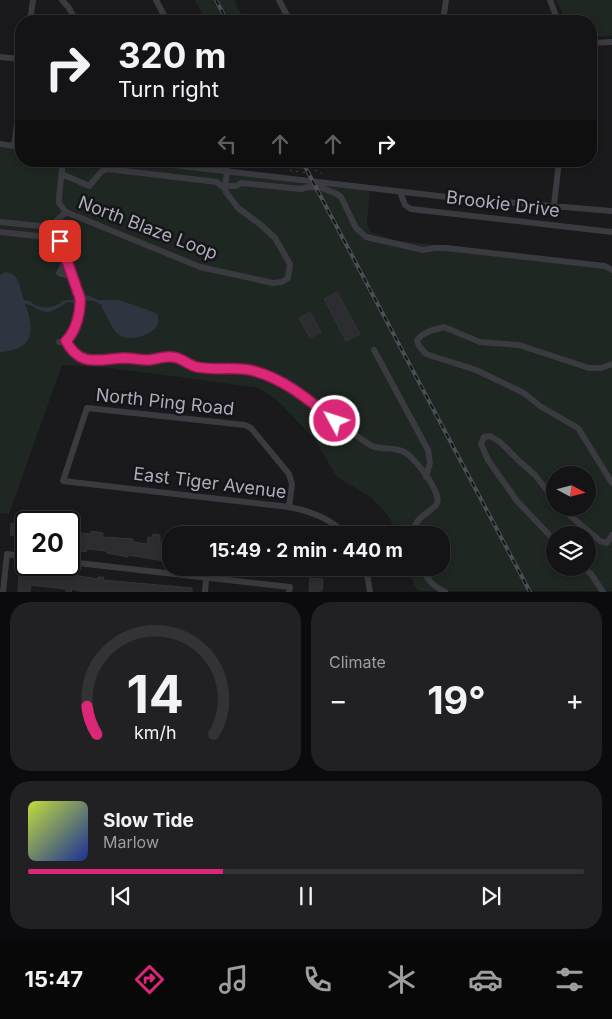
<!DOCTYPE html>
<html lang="en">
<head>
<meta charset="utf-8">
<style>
  :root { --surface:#141315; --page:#212022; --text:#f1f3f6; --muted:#9d9ea0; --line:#333234; --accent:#db2777 }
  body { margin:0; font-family:Inter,sans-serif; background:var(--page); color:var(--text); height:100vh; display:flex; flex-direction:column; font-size:19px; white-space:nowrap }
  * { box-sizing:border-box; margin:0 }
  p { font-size:16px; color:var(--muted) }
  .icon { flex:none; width:28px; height:28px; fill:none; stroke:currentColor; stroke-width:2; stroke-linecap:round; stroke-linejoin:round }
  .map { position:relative; height:592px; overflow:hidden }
  .panel { display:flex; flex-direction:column; gap:10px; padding:10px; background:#0b0a0c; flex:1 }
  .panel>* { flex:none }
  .hud { position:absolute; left:15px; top:15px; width:582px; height:152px; border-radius:20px; box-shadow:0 2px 8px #0003,0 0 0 1px var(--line); background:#141315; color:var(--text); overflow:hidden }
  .needle { width:32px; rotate:97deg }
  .buttons { position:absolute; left:546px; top:466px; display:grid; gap:10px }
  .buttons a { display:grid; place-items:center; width:50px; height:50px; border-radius:50%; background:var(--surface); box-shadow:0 2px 8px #0003,0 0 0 1px var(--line); font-size:25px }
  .speed { position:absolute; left:15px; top:511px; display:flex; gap:10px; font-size:25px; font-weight:700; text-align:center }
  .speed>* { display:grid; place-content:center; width:65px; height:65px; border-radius:50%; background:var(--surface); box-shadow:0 2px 8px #0003,0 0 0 1px var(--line); line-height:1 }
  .speed .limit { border:2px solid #111; border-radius:8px; background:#fff; color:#111 }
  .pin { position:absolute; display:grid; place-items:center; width:42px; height:42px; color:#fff; margin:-21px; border-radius:10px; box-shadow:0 2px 8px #0006 }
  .me { position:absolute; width:55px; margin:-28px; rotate:310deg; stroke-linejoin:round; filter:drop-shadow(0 0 4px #0008) }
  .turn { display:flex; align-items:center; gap:18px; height:105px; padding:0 20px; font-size:22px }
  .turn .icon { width:65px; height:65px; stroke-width:2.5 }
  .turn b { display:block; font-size:35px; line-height:42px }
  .lanes { display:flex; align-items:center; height:48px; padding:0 20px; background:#0003; justify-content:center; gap:25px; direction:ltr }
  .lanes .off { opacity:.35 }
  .big { font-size:38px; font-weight:700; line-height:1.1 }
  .panel .tile { flex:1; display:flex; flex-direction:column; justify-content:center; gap:8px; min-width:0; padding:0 18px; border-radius:20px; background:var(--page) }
  .panel .dial { align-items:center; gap:0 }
  .dial svg { height:130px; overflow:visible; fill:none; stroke:var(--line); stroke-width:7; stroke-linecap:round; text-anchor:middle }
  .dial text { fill:var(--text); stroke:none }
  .song { display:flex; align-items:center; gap:15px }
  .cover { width:60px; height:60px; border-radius:8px; background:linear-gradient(135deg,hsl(70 70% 55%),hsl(230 70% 35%)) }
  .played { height:5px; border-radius:2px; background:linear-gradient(90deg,var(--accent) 35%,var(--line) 35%) }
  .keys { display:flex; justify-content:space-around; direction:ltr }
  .heat { display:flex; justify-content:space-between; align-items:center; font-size:28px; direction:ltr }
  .panel .tiles { flex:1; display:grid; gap:10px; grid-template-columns:1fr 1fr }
  .tile:last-child { grid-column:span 2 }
  .trip { position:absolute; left:162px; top:526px; width:288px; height:50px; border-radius:20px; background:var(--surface); box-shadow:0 2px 8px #0003,0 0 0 1px var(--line); font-weight:700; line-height:50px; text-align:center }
  .dock { display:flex; height:80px; justify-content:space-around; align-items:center; background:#080808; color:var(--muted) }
  .dock .icon { width:35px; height:35px }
  .dock .selected { color:var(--accent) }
  .dock b { font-size:22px; color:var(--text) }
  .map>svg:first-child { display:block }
  .green { fill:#1f2722; fill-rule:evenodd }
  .water { fill:#2f3540 }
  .building { fill:#2d2c30; stroke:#343337 }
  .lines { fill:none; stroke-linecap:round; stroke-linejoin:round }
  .path { stroke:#404147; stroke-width:1; stroke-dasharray:2.5 4; stroke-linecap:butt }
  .minor { stroke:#3b3a40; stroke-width:6 }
  .rail-casing { stroke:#4d4e55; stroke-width:4 }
  .rail { stroke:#151417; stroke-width:2; stroke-dasharray:5.5; stroke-linecap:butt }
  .route-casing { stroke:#8e194d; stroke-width:12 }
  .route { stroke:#db2777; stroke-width:9 }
  .labels { text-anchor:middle; stroke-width:5; stroke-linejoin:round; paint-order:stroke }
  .street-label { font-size:18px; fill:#acadbb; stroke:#151417 }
</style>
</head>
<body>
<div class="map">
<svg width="612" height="592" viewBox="0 0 612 592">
  <rect width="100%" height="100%" fill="#1a191c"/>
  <path class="green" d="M195,0H234L245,21H206Z
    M556,0H612V36L591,37V21H566Z
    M0,144L21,147V161H139L370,188L367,224L371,232L394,240L612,266V591H419L414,586L410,568H441V535H399L388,516L372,498L337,477L315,440L278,401L259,388L112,368L62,365L9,514L0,513ZM555,475H588V508H555ZM555,535H588V568H555Z
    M277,161H319L321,165C306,171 291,171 277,161Z"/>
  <path class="water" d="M5,272C21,274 19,287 24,300L30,301C38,309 49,309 59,304C64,298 70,302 77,298L78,301L75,303L67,302C57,309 49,316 37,309C33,306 30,305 25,304C36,332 33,350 0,352V275Z
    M88,295L98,300H119L153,312L158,315C158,319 159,323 156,327C150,336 128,342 119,335C112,330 107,315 102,308V305L94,301L85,300V296Z"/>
  <path class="building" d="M337,292L360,334L346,341L324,299Z
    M310,312L321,332L310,338L299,318Z
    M11,523L23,524V529L26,530V537L10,535Z
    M91,531L103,533V537L133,539V542L147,544L148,537L152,538L153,534L160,535V542L171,543V559H166L165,561L128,555V557L107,553V551L87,549L86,552L69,548V535L80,536L81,533L91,534Z
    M19,571L47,574L48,573L56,574V572L97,579L98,577H104L103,580L192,588V592H82L72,589L71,592H66V589L31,585L30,592H18Z
    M310,578L323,579L322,591L309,592Z"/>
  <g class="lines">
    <path class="path" d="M259,161L280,164L289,170L294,171L308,173L318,170L324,176
      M298,577L309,568"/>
    <path class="minor" d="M62,0L69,8L76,21
      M156,0L167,21
      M279,0L290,21
      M550,0L558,21
      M30,21L33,0
      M443,21L446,0
      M591,43L612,42
      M0,57L21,59
      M0,144L21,147
      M14,146L21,94
      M63,161L59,197V203L66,212L200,267L273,283L282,282L288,278L290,264L275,238L261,225L238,208L226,192L225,188L228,161
      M139,161L456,198L612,211
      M62,174L89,186L102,171L108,169L217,182L221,186H236L241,183L301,189L308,187L322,188L337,194L341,197L356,228L366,237L423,250L435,248H446L605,266L612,270
      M400,192L405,205L411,209L612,232
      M554,205L559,161
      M0,222L50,227L66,212
      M0,232L55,238L60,241C70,271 87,293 75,325C73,332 71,338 65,342H59
      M66,260L59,273L73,277
      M66,341L75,353L83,359L90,361H101L125,358L156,360L172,357L197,367L217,369H247L259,372L274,379L307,398L335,421L370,445C381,451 393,446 404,452C414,456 445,496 436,505C426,516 415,516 413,535
      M374,350L428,450L430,463L426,477
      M612,364L601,368H589L519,345L480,342L444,327L430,331L422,335L417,340L419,346L426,354L476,370L524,393L540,406L578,428L612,483
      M555,501L535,475L517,459L500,442L490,436L484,437L481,444L488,460L517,501L555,541
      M289,507L292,484L289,474L251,428L245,425L87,408L63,481L289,507C310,511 332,519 346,535
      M561,508L600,541L607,543L612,535
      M69,562L290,587L289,592
      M366,568L370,592
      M422,568C426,579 434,587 445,592
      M584,568L591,574L603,592
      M3,592L7,554L26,557
      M205,592L206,579"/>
    <defs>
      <path id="rail" d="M216,0L227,21
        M302,161L530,592"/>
    </defs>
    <use href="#rail" class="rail-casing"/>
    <use href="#rail" class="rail"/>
  </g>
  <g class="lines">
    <defs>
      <path id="route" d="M60,241L80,298C81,312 76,331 66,341C80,368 99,359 123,358C132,358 140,360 149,360C157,359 165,356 172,357C181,357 188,365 197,367C216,371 236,366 254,371C285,379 310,401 335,421"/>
    </defs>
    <use href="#route" class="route-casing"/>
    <use href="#route" class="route"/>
  </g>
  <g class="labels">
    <g class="street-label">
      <text transform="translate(503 204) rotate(7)" y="6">Brookie Drive</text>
      <text transform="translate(148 228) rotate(21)" y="6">North Blaze Loop</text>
      <text transform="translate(165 402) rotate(6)" y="6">North Ping Road</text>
      <text transform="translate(210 483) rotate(7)" y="6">East Tiger Avenue</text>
    </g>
  </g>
</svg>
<div class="buttons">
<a><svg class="needle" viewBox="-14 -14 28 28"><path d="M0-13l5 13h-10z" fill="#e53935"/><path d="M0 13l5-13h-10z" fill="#9d9ea0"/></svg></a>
<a><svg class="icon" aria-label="layers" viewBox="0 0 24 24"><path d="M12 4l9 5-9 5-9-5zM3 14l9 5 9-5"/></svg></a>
</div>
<div class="speed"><div class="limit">20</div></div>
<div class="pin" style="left:60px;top:241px;background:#d93025"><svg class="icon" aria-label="arrive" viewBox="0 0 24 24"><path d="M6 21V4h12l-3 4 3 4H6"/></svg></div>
<svg class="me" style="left:335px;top:421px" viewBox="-20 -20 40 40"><circle r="17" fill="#db2777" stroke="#fff" stroke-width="3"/><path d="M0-11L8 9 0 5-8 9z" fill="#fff"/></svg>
<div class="trip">15:49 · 2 min · 440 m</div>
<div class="hud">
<div class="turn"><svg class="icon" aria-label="right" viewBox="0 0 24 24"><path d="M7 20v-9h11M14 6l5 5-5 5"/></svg><div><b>320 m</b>Turn right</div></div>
<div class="lanes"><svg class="icon off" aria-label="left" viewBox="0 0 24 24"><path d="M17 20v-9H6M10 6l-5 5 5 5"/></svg><svg class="icon off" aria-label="ahead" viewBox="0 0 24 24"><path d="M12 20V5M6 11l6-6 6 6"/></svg><svg class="icon off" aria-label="ahead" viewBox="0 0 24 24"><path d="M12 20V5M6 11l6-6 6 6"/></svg><svg class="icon" aria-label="right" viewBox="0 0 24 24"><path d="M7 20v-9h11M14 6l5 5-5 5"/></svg></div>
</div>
</div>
<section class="panel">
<div class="tiles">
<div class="tile dial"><svg viewBox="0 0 100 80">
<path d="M14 69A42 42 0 1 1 86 69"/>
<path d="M14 69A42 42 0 0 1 8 52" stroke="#db2777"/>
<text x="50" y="56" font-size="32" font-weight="700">14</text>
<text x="50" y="72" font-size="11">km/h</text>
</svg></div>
<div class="tile"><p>Climate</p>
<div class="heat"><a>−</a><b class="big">19°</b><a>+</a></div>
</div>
<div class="tile">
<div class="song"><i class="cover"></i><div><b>Slow Tide</b><p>Marlow</p></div></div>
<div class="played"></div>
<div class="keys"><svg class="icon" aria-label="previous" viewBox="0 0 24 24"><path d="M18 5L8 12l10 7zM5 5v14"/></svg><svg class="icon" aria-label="pause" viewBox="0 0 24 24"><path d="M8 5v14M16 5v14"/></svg><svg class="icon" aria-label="next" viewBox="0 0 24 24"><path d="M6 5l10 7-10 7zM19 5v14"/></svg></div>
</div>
</div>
</section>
<nav class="dock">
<b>15:47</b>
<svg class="icon selected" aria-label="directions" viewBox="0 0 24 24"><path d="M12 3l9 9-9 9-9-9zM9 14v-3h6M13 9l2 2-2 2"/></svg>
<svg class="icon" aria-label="music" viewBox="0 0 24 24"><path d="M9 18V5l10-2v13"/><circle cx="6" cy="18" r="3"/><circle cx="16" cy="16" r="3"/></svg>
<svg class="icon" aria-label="phone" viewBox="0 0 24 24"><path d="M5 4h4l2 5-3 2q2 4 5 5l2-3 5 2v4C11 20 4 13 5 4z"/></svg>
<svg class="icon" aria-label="climate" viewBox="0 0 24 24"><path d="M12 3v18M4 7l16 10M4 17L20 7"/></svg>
<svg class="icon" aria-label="car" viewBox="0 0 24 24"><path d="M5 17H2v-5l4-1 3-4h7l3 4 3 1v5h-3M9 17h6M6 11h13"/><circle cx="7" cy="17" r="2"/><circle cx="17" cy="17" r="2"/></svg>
<svg class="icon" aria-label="filters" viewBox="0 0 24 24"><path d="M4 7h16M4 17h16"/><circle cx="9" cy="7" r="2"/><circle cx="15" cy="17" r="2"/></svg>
</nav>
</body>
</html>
